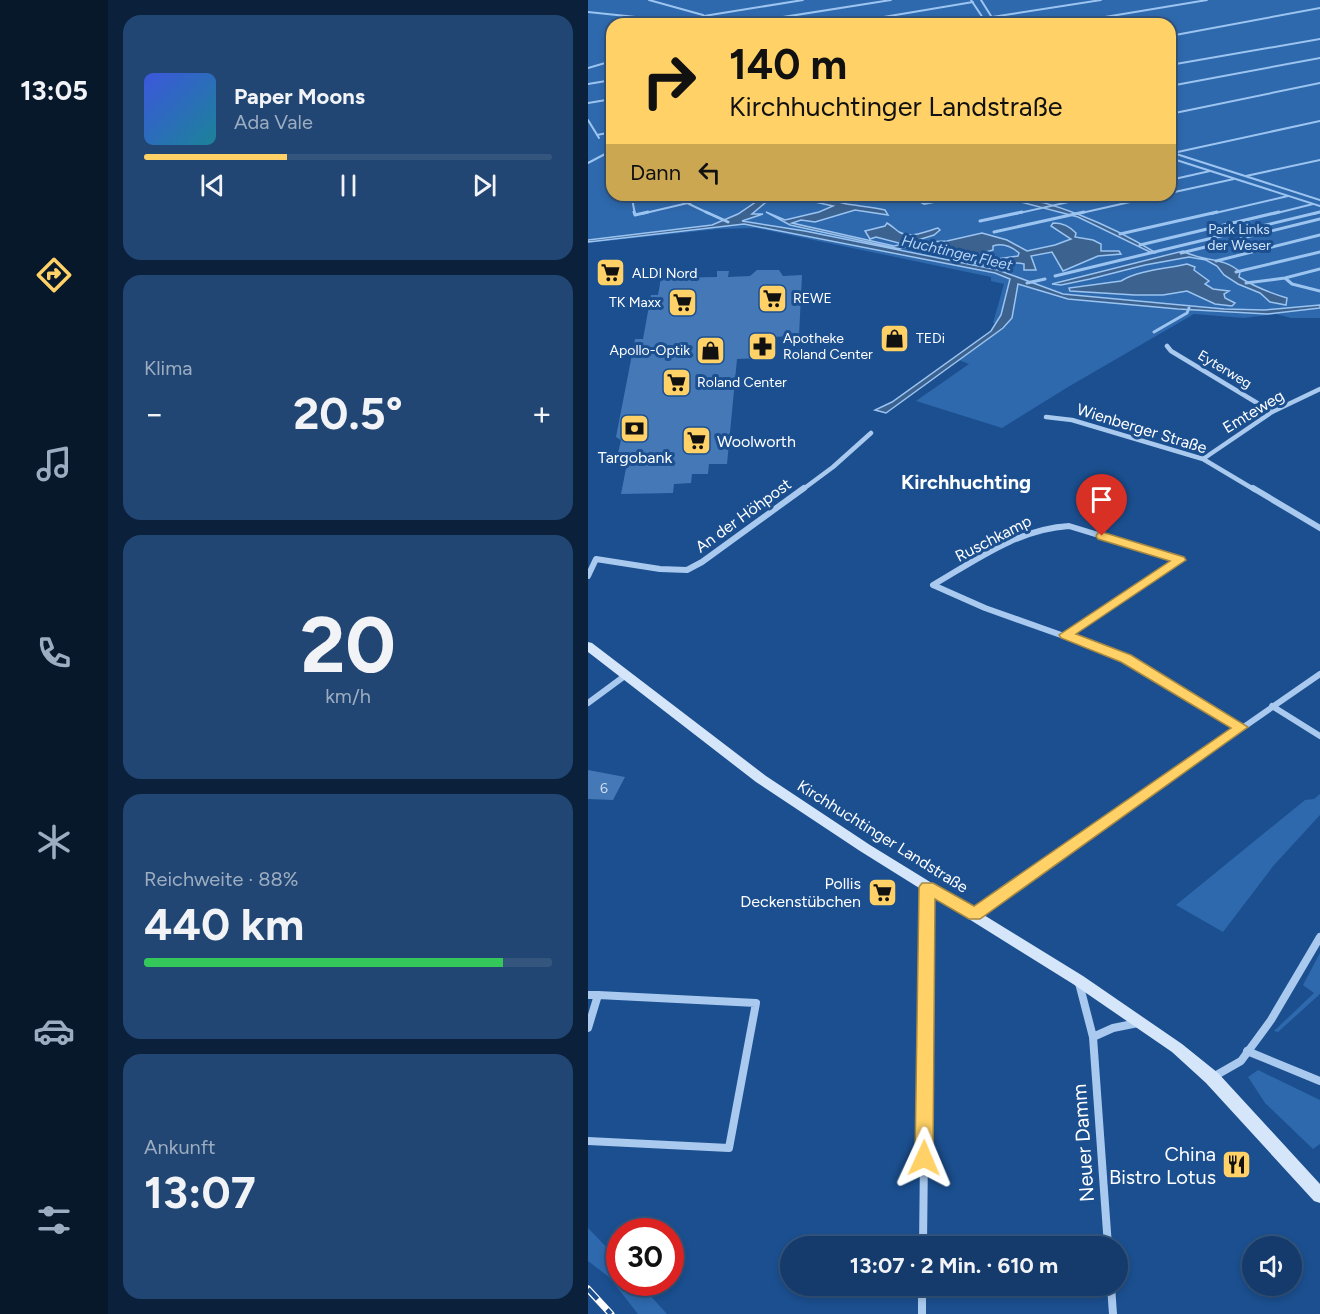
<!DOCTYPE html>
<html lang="de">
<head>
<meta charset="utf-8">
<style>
  :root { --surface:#143b6b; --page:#214673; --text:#f1f3f6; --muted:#9dadc1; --line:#33557e; --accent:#ffd166 }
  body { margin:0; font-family:Figtree,sans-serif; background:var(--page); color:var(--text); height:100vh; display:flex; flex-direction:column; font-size:22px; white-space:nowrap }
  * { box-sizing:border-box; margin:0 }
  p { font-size:20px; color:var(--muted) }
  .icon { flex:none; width:33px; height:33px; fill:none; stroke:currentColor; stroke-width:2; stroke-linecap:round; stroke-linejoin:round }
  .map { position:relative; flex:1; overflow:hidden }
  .details { display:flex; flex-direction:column; gap:15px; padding:15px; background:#0b203b; width:480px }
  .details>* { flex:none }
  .top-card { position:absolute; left:18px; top:18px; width:570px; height:183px; border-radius:18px; box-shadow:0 3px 9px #0003,0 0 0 2px var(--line); background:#ffd166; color:#111; overflow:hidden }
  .buttons { position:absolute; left:654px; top:1236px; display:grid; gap:12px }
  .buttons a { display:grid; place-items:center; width:60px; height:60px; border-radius:50%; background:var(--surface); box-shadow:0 3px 9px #0003,0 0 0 2px var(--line); font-size:30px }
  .speed { position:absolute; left:18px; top:1218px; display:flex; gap:12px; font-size:30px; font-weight:700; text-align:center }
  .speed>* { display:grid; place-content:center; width:78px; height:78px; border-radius:50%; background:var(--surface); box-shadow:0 3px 9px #0003,0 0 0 2px var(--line); line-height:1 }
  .speed .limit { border:9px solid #d22; background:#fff; color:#111 }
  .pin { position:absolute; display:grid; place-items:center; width:51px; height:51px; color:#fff; margin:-62px -26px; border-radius:50% 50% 50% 0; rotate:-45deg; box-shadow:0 0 6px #0007 }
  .pin .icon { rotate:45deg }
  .me { position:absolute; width:66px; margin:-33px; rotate:1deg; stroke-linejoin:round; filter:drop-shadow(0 0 4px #0008) }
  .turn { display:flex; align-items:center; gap:21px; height:126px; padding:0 24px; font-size:27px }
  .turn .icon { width:78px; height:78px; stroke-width:2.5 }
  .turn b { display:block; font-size:42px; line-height:51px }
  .then { display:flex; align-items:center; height:57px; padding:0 24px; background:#0003; gap:12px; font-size:22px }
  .big { font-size:45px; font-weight:700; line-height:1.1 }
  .details .widget { flex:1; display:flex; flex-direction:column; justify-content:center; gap:9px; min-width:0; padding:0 21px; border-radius:18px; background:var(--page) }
  .details .dial { align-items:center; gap:0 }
  .dial b { font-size:78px; line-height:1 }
  .song { display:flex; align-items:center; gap:18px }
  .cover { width:72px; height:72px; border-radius:9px; background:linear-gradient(135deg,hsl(230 70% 55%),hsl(190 70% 35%)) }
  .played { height:6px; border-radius:3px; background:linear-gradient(90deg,var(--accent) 35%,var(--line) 35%) }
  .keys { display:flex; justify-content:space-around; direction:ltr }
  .heat { display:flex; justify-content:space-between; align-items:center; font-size:33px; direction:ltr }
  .charge { height:9px; border-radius:4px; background:linear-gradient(90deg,#34c759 88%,var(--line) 0) }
  .trip { position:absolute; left:192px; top:1236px; width:348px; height:60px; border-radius:30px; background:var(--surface); box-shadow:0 3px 9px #0003,0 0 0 2px var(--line); font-weight:700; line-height:60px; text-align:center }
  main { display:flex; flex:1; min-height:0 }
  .menu { display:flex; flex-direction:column; width:108px; justify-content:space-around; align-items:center; background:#08182b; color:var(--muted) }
  .menu .icon { width:42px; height:42px }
  .menu .current { color:var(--accent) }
  .menu b { font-size:27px; color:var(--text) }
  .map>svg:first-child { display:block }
  .green { fill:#2e69ad; fill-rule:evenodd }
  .water { fill:#3c6290; stroke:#9cc4f0; stroke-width:1.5 }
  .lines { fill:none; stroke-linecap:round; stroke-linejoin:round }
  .stream-far1 { stroke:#9cc4f0; stroke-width:2 }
  .stream { stroke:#9cc4f0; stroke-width:3 }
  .building { fill:#4478b7 }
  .minor-far2 { stroke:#a9c9ee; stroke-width:4.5 }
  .minor-far1 { stroke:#a9c9ee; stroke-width:6 }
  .minor { stroke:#a9c9ee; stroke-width:8 }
  .secondary { fill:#d6e6fa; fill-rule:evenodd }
  .rail-casing { stroke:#fff; stroke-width:7 }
  .rail { stroke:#1b4f8f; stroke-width:4.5; stroke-dasharray:14; stroke-linecap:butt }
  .route { fill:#ffd166; stroke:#a68842; stroke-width:1.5 }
  .labels { text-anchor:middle; stroke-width:6; stroke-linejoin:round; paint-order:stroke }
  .far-park-label { font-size:14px; fill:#cfe3fa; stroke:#1b4f8f }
  .far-poi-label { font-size:14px; fill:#fff; stroke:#1b4f8f; text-anchor:start }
  .far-street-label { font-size:14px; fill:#fff; stroke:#1b4f8f }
  .number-label { font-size:14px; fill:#d0dded }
  .far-water-label { font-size:15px; font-style:italic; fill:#b5d3f5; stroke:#1b4f8f }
  .street-label { font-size:16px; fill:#fff; stroke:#1b4f8f }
  .poi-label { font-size:16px; fill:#fff; stroke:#1b4f8f; text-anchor:start }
  .quarter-label { font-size:20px; font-weight:bold; fill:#fff; stroke:#1b4f8f }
  .near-street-label { font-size:20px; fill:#fff; stroke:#1b4f8f }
  .near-poi-label { font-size:20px; fill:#fff; stroke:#1b4f8f; text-anchor:end }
</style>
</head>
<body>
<main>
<nav class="menu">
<b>13:05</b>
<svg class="icon current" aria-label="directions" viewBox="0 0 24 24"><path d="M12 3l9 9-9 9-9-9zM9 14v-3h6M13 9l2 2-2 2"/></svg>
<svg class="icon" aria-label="music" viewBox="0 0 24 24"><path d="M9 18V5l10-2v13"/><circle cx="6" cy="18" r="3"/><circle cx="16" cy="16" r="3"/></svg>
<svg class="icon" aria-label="phone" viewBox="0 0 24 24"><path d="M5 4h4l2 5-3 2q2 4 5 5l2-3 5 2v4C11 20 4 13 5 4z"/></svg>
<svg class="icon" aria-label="climate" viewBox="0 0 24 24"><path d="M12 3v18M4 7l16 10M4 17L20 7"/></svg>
<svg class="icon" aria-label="car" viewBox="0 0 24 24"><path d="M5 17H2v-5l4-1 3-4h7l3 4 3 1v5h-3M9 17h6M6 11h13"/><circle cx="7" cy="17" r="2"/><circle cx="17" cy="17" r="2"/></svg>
<svg class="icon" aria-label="filters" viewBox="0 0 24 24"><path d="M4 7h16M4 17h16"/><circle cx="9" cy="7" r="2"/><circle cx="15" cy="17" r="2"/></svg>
</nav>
<section class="details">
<div class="widget">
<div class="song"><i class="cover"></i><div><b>Paper Moons</b><p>Ada Vale</p></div></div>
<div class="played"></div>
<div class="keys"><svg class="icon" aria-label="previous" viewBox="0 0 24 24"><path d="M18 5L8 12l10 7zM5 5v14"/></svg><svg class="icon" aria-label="pause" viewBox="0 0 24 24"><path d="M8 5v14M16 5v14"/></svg><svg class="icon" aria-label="next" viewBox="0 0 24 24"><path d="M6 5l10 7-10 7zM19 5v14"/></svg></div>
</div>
<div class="widget"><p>Klima</p>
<div class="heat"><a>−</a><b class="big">20.5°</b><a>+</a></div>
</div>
<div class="widget dial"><b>20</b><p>km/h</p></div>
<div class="widget"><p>Reichweite · 88%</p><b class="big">440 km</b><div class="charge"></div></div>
<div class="widget"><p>Ankunft</p><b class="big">13:07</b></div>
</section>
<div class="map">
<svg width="732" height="1314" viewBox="0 0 732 1314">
  <rect width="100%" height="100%" fill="#1b4f8f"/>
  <path class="green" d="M0,0H732V318H703L688,314L656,318L606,314L480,387L414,428L328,401L381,364L371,360L415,328L417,325L405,323L416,284L403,281V277L168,228L131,229L0,243ZM24,24H582V195H24Z
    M732,794V815L686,865L635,932L588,905L717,800L726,799Z
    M732,953V994L690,1032L686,1031L726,993L715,985Z
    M670,1070L732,1100V1144L725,1149L677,1103L660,1077Z
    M0,1228L31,1260L32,1282L51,1283L79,1314H50L21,1277L0,1261Z"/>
  <path class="water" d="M178,195H193L184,197L164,214H175L154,221L217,231L410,270L475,294L636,309L677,310L732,305V308L679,314L590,309L480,299L430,284L424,318L415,328L298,413L287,410L304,402L403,331L413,315L422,279L407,273L156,224L0,242V240L124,225L150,214Z
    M211,195C228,196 242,200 259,204C271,206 284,207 297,210L300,215L267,210L227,222L213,220L204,223L306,246L311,245V243L288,237L282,239L277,231L297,226L299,223C304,226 307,229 311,232C323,239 339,231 350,228L352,230L346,235L330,240L336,242L359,241L394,233L419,240L439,251L467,245L483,239L463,226L465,223C475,223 481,226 488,233L487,237L505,240L513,244V251H531L533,254L510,256L475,271L464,252L443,256L448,270H436V264C418,259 402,272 383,261L405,262L409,259L430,256L431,253C423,246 414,243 405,246V250L391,254L340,245H323L312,249L202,225L178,212L197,220L231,212L245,206L200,196Z
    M406,195C456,195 526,227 568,253L562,252L490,217Z
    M595,251C613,262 635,256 652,272L651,277C667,287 682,293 699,298L698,305L682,302L672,293L650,284L636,275L629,266L618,260L601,257L557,265L502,279L473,285L464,284Z
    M599,264L607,267L606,270L621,281L617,284L625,289L641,291L636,294L637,298L647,303L644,306L627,304L599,291L575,295H547L482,291L481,288L533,281C551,270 578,269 599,264Z"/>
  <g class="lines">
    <path class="stream-far1" d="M61,0L115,15
      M383,0L399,24
      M393,0L408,24
      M0,12L105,23
      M404,17L513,0
      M105,24L116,16L215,0
      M151,24L303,0
      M254,24L385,2
      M475,24L619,0
      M582,36L732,8
      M582,65L732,39
      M0,68L24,61
      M0,84L24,80
      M582,86L732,58
      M0,103L24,99
      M582,114L732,83
      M0,120L11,138
      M9,135L24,132
      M582,152L732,200
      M585,153L732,121
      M582,158L732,206
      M0,163L19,153
      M658,176L732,160
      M582,180L622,171
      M582,193L646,179
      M89,195L99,203L122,214
      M322,196L336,204L381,195
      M47,214L45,204L47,195
      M53,214L134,195
      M427,214L512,195
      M489,214L573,195
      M623,214L700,196
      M685,214L725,204
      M726,214L732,212"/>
    <path class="stream" d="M46,212L47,215L60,212
      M118,212L140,222
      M392,221L434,212
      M406,232L496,212
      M532,234L629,212
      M552,245L691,212
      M593,253L732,219
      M628,261L732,235
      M648,272L732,252
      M467,276L732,212
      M697,278L704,284L732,291
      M439,283L457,279
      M658,283L697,278L732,269
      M566,332L599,313L601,308"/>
  </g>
  <path class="building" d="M169,270H191L195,276L214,275L211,336L181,337L179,358L149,359L139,464H121L120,474H104L103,483L86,484L85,493L33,494L40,458H29L33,440L28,437L47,339H55L63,295H70L73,278L129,277V271H141L140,277L162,276Z
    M0,770L37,777L25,800L0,799Z"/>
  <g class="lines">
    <path class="minor-far2" d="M579,346L583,351L684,412
      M458,417L484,420L615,459L667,490
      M615,459L684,412L732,389
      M214,490L245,467L283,433"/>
    <path class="minor-far1" d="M665,488L732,528
      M0,576L8,559L72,569L99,570L114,562L216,488
      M345,585C388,560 430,529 481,526L592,560L478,635
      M345,585L397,608L538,658L653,727
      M0,703L38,675
      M684,706L732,736
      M480,849L732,674"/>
    <path class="minor" d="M386,914L482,847
      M491,983L505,1037L520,1246
      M0,995H10L0,1028
      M505,1037L525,1028L550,1023
      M659,1051L732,1081
      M625,1077L653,1061L683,1020L732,937
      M0,1141L141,1148L168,1003L10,995
      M335,1246L339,887
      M334,1286V1314
      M523,1286L525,1314"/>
    <path class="secondary" d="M0,642L4,643L178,776L282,845L495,976L594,1044L630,1073L732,1184V1203L726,1201L618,1083L584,1052L485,984L272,851L168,782L0,652Z"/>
    <defs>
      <path id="rail" d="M0,1289L23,1314"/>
    </defs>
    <use href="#rail" class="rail-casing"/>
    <use href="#rail" class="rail"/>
  </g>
  <path class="route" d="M514,532L596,557L598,560L488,634L543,655L660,727L392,919H381L347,899L345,1158L343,1163L336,1166L329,1163L327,1158L331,887L334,883H345L386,906L643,728L533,662L473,638L471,635L582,561L510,539L508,536L510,533Z"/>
  <defs>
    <symbol id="supermarket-square" viewBox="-11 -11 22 22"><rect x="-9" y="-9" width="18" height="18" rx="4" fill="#ffd166" stroke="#1b4f8f"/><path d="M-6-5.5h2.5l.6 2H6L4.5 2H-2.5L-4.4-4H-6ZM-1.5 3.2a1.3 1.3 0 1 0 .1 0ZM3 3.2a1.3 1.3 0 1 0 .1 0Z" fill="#111"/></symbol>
    <symbol id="shop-square" viewBox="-11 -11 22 22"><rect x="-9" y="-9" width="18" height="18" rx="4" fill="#ffd166" stroke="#1b4f8f"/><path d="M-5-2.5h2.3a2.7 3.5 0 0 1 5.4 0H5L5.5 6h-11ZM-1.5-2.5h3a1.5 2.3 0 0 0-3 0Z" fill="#111"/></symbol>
    <symbol id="pharmacy-square" viewBox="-11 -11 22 22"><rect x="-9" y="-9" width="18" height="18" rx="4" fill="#ffd166" stroke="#1b4f8f"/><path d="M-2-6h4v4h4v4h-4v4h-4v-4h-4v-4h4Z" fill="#111"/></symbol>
    <symbol id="bank-square" viewBox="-11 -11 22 22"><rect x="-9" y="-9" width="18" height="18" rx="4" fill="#ffd166" stroke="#1b4f8f"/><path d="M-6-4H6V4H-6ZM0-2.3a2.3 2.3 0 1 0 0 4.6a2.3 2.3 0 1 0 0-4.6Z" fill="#111"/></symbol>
    <symbol id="restaurant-square" viewBox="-11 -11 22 22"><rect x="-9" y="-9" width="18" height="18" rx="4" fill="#ffd166" stroke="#1b4f8f"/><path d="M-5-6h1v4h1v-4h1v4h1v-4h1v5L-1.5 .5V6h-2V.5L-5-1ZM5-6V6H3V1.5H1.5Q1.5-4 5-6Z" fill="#111"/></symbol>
  </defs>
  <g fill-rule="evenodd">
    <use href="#supermarket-square" x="6" y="256" width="33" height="33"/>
    <use href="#supermarket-square" x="168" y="282" width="33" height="33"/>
    <use href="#supermarket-square" x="78" y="286" width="33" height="33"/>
    <use href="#shop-square" x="290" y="322" width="33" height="33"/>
    <use href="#pharmacy-square" x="158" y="330" width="33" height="33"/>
    <use href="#shop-square" x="106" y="334" width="33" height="33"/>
    <use href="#supermarket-square" x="72" y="366" width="33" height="33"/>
    <use href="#bank-square" x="30" y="412" width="33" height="33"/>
    <use href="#supermarket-square" x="92" y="424" width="33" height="33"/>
    <use href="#supermarket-square" x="278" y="876" width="33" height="33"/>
    <use href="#restaurant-square" x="632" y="1148" width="33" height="33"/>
  </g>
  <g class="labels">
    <g class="far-park-label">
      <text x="651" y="234">Park Links<tspan x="651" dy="16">der Weser</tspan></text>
    </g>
    <g class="far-poi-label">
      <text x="44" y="278">ALDI Nord</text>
      <text x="205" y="303">REWE</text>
      <text x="73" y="307" text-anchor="end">TK Maxx</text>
      <text x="195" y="343">Apotheke<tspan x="195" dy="16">Roland Center</tspan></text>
      <text x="328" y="343">TEDi</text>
      <text x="102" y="355" text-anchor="end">Apollo-Optik</text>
      <text x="109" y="387">Roland Center</text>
    </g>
    <g class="far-street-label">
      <text transform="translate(637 369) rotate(31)" y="5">Eyterweg</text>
    </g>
    <g class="number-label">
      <text x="16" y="793">6</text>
    </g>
    <g class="far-water-label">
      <text transform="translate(369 253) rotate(13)" y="5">Huchtinger Fleet</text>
    </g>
    <g class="street-label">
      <text transform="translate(665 411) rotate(-31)" y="6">Emteweg</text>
      <text transform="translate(554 428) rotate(17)" y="6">Wienberger Straße</text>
      <text transform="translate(155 515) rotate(-36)" y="6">An der Höhpost</text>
      <text transform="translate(405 538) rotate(-27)" y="6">Ruschkamp</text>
      <text transform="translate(295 836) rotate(32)" y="6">Kirchhuchtinger Landstraße</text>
    </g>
    <g class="poi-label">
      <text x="129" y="447">Woolworth</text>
      <text x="47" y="463" text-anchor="middle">Targobank</text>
      <text x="273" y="889" text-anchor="end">Pollis<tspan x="273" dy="18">Deckenstübchen</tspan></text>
    </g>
    <g class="quarter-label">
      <text x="378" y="489">Kirchhuchting</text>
    </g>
    <g class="near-street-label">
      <text transform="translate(495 1143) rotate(-94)" y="7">Neuer Damm</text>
    </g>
    <g class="near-poi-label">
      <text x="628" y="1161">China<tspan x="628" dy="23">Bistro Lotus</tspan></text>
    </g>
  </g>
</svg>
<div class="buttons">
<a><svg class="icon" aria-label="sound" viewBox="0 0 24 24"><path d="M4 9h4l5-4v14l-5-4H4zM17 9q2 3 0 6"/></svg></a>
</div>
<div class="speed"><div class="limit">30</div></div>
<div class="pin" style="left:514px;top:536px;background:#d93025"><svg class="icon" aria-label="arrive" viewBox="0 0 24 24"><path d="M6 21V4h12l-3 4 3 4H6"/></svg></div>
<svg class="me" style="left:336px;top:1158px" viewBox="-20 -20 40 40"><path d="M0-17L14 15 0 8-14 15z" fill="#ffd166" stroke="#fff" stroke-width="4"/></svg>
<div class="trip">13:07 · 2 Min. · 610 m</div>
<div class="top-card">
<div class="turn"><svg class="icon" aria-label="right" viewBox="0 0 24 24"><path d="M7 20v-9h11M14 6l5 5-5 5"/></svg><div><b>140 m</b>Kirchhuchtinger Landstraße</div></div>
<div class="then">Dann<svg class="icon" aria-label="left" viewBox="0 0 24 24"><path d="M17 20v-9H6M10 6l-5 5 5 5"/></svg></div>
</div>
</div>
</main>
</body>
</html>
